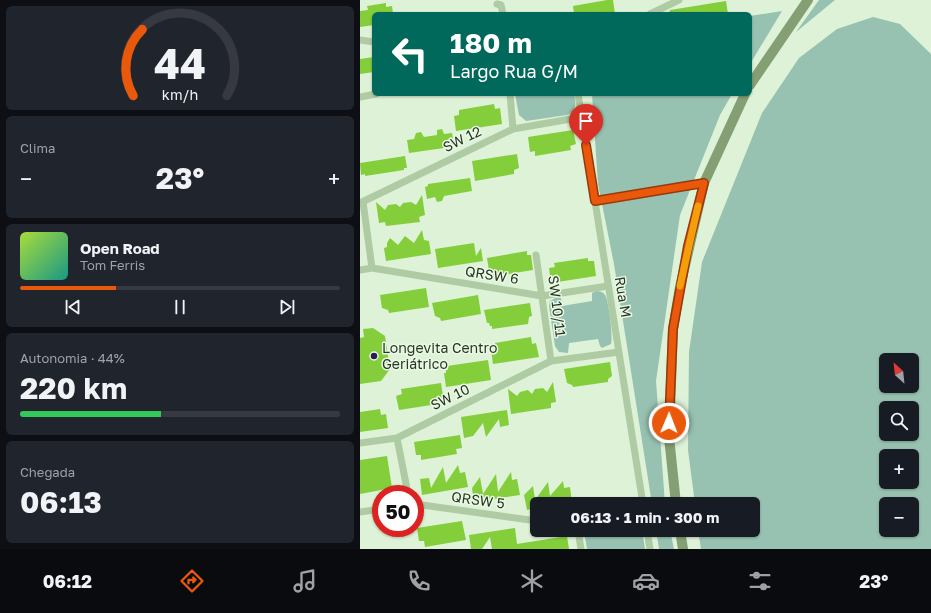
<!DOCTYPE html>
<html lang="pt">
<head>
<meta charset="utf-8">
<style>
  :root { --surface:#171b24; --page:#20242c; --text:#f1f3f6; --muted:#9ea1a6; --line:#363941; --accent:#ea580c }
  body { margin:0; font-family:"Golos Text",sans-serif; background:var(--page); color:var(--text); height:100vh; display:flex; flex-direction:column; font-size:15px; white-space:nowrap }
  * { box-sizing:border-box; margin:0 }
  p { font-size:13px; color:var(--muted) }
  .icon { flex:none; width:22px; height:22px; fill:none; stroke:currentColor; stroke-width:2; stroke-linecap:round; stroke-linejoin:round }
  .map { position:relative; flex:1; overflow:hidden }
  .side { display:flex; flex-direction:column; gap:6px; padding:6px; background:#0d0f14; width:360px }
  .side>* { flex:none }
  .banner { position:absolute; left:12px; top:12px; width:380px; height:84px; border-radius:6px; box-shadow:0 1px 3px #0004; background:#00695c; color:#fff; overflow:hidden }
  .needle { width:26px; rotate:333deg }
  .buttons { position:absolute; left:519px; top:353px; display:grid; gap:8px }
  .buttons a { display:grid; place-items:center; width:40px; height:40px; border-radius:6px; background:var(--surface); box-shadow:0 1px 3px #0004; font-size:20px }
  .speed { position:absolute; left:12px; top:485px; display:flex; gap:8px; font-size:20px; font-weight:700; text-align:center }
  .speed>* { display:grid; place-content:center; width:52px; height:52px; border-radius:50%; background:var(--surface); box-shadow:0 1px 3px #0004; line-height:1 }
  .speed .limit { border:6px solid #d22; background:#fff; color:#111 }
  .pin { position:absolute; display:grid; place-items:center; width:34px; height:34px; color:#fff; margin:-41px -17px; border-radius:50% 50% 50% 0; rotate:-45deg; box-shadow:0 0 4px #0007 }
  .pin .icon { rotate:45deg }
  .me { position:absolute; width:44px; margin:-22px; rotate:1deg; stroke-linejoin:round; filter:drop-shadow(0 0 3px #0008) }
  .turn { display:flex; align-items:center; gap:14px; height:84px; padding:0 12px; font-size:18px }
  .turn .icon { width:52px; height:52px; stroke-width:2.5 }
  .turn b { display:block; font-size:28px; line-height:34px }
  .big { font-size:30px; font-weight:700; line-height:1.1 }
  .side .card { flex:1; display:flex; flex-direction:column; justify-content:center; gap:6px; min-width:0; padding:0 14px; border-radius:6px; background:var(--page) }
  .side .dial { align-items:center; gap:0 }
  .dial svg { height:104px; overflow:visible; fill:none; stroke:var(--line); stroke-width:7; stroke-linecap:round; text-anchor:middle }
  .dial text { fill:var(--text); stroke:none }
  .song { display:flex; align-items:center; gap:12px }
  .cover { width:48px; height:48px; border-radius:6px; background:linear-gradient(135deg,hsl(80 70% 55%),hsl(170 70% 35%)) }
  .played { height:4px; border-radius:2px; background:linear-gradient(90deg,var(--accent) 30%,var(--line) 30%) }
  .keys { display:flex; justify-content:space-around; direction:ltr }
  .heat { display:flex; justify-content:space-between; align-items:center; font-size:22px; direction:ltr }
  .charge { height:6px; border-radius:3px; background:linear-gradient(90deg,#34c759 44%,var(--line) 0) }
  .trip { position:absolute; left:170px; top:497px; width:230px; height:40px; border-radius:6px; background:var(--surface); box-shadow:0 1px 3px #0004; font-weight:700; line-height:40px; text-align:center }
  .dock { display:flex; height:64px; justify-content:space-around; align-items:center; background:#090b0e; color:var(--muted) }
  .dock .icon { width:28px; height:28px }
  .dock .current { color:var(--accent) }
  .dock b { font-size:18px; color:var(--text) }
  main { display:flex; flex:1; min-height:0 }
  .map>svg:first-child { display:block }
  .green { fill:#97c2b1; fill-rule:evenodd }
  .building { fill:#83ce3a }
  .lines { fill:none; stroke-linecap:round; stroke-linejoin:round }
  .minor { stroke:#aecba3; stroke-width:7 }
  .secondary { stroke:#849f74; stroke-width:10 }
  .route-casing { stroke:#983908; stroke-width:10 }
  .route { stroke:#ea580c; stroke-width:7 }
  .slow { stroke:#f59e0b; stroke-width:7 }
  .poi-dot { fill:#2e1959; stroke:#e8fae4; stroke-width:1.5 }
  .labels { text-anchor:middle; stroke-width:3; stroke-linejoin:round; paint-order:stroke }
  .street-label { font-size:14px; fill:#2c3525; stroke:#e8fae4 }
  .poi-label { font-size:14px; fill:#2c3525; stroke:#e8fae4; text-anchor:start }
</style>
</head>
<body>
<main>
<section class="side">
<div class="card dial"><svg viewBox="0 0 100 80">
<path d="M14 69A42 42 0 1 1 86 69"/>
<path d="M14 69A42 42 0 0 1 21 18" stroke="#ea580c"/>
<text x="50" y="56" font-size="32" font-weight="700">44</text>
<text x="50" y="72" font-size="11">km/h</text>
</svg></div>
<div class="card"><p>Clima</p>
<div class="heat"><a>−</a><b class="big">23°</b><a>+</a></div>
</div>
<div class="card">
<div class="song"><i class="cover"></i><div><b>Open Road</b><p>Tom Ferris</p></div></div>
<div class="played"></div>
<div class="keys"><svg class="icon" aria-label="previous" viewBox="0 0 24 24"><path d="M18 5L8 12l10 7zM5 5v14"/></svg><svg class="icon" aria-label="pause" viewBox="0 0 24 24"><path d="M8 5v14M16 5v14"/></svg><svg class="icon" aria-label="next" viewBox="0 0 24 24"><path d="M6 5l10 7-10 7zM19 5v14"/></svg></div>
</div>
<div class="card"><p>Autonomia · 44%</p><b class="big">220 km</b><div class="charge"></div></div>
<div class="card"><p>Chegada</p><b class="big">06:13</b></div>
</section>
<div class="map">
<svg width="571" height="549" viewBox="0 0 571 549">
  <rect width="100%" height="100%" fill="#ddf2d7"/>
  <path class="green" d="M459,0H475L436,32Z
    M422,11L390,64V16Z
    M513,17L540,24L571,54V549H341L338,530H393V504H335L328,450L329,352L342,262L402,113L439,58L477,29ZM526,360H552V386H526ZM526,408H552V434H526ZM526,456H552V482H526ZM526,504H552V530H526Z
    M155,94H214C216,104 217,111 207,115L166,121L159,115Z
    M232,94H372L360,115L320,215L296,381L305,504H292L254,264L238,184Z
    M236,291C240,291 243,292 245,295C249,301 253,337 251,344L242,348L240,346L238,339L209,343L208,353L199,352L195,346L189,306L190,301L199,296L201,298L202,306L232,301V293Z
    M233,530H282L285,549H227L225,537Z
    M296,530H310L314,549H299Z"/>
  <path class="building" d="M247,0H253L255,14H214L213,6Z
    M366,1L368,14H309L310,10Z
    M26,3V7L32,6L33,14H14V25L0,27V11L8,10L7,6Z
    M14,57V72L0,74V59Z
    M134,104L135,109L140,108L142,124L96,131L94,116L99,115V110Z
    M82,129L84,134L92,133L94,144L91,145V147L49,153L47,140L54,139L56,133L61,132L64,137L77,135V130Z
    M213,130L216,144L210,146L211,150L175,156V151L170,152L168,137Z
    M157,154L159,168L154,170V174L115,181L112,161Z
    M45,156L47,168H44V170L5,176V174L1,175L0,163Z
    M110,178L112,191L84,196L82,201L77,202L75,197L67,199L65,187L68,186V184Z
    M62,195L65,215L59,217L60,222L26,226L25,222L19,223L16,202L25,210L28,205L36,204L40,207L43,203L51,202L56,205Z
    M62,230L64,240L69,241L71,254L26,261L24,248L27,247V243L30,238L38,245L45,236L54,243Z
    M114,243L116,256L121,248L123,261L78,268L75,249Z
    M167,251V255H171L173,270L130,277L127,258Z
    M228,258V261H234L236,276L191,283L189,268L195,267L194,263Z
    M66,288L69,307L29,313L28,310L22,308L20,295Z
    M118,295L121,314L81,321L80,318L75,316L72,303Z
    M170,303L172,316L169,317L168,324L132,329V326H130L129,323H127L124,310Z
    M13,328L25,336L30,369L21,381L0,384V338L4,337L3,329Z
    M171,337L172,344L176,343L179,357L133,364L131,350H136L135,343Z
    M128,360L131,380L86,387L84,373H86V370H88L87,366Z
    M250,362L252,376L248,379V382L213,387L212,385L207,383L204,369Z
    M193,382L196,402L191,403V408L151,414L148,389L157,396L160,392L168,390L172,394L175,389L183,388L187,392Z
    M81,383L84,403L39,410L36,396L42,394L41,389Z
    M20,409L21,415L26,414L28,428L0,432V412Z
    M147,410L149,425L140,427L139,419L126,437L123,423L113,436L104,438L101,417Z
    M100,435L102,448L96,449L97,454L61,460V455H56L54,442Z
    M27,456L32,488L0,494V460Z
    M98,465L100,473L105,472L108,487L62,495L60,479L69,478L71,488L83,467L86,483Z
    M151,472L152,480L157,479L160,495L114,502L112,488L120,477L123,494L136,474L138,492Z
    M203,481L204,488L210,487L212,503L176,504V508L167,510L164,495L173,486L175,500L188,482L190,496Z
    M102,521L106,540L65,547L64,541H59L57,528Z
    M155,528L157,544L207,536L209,549H132L130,537L122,549H111L109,535Z"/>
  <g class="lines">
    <path class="minor" d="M137,4L141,5L143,14
      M290,14L319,0
      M0,40L14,42
      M150,94L153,129
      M218,94L283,504
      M0,97L16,94
      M235,201L344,183
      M3,202L12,268
      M0,203L153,129L222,117
      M176,255L191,361
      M0,270L12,268L182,296L248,286
      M37,438L48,494
      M0,443L37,438L191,361L259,352
      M55,504L177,521
      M0,512L21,509
      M218,530L221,549
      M287,530L290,549"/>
    <path class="secondary" d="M390,85L448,0
      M316,504L309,437L313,329L320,287L344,183L385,94
      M320,530L323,549"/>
  </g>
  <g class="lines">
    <defs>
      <path id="route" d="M226,145L235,201L344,183L328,246L313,329L309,423"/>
    </defs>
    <use href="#route" class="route-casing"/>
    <use href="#route" class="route"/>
    <path class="slow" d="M320,286L338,206"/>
  </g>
  <circle class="poi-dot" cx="14" cy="356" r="4"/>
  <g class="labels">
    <g class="street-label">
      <text transform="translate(102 139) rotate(-26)" y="5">SW 12</text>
      <text transform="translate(132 275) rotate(9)" y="5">QRSW 6</text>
      <text transform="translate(263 297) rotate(81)" y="5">Rua M</text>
      <text transform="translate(197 306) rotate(83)" y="5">SW 10/11</text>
      <text transform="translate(90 397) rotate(-26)" y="5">SW 10</text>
      <text transform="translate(118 500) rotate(8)" y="5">QRSW 5</text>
    </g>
    <g class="poi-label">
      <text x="22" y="353">Longevita Centro<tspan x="22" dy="16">Geriátrico</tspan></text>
    </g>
  </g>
</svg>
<div class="buttons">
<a><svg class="needle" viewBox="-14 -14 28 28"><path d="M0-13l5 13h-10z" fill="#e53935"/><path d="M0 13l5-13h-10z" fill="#9ea1a6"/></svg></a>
<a><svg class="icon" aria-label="search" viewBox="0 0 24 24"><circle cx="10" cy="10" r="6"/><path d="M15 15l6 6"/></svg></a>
<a>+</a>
<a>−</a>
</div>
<div class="speed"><div class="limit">50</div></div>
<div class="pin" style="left:226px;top:145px;background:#d93025"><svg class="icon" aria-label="arrive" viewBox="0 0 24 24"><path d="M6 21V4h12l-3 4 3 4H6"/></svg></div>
<svg class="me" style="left:309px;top:423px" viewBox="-20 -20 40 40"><circle r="17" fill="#ea580c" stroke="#fff" stroke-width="3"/><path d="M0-11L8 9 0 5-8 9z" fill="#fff"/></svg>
<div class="trip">06:13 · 1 min · 300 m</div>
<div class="banner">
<div class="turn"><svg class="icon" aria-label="left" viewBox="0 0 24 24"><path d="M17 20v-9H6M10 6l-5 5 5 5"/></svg><div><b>180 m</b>Largo Rua G/M</div></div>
</div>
</div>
</main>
<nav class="dock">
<b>06:12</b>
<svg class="icon current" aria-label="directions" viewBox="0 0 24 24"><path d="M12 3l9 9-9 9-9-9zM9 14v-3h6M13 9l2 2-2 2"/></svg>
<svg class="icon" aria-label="music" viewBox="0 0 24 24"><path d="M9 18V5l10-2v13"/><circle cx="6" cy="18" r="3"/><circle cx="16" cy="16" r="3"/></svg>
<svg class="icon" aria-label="phone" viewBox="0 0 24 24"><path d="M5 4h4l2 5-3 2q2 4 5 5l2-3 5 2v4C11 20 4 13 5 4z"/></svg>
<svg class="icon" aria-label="climate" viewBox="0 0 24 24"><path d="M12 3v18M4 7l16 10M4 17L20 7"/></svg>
<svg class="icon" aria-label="car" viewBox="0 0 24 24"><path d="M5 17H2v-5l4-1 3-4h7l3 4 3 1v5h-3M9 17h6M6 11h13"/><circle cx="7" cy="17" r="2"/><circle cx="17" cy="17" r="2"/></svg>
<svg class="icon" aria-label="filters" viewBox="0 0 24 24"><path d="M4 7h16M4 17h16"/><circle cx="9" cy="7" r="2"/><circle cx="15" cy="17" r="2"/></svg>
<b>23°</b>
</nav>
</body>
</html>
